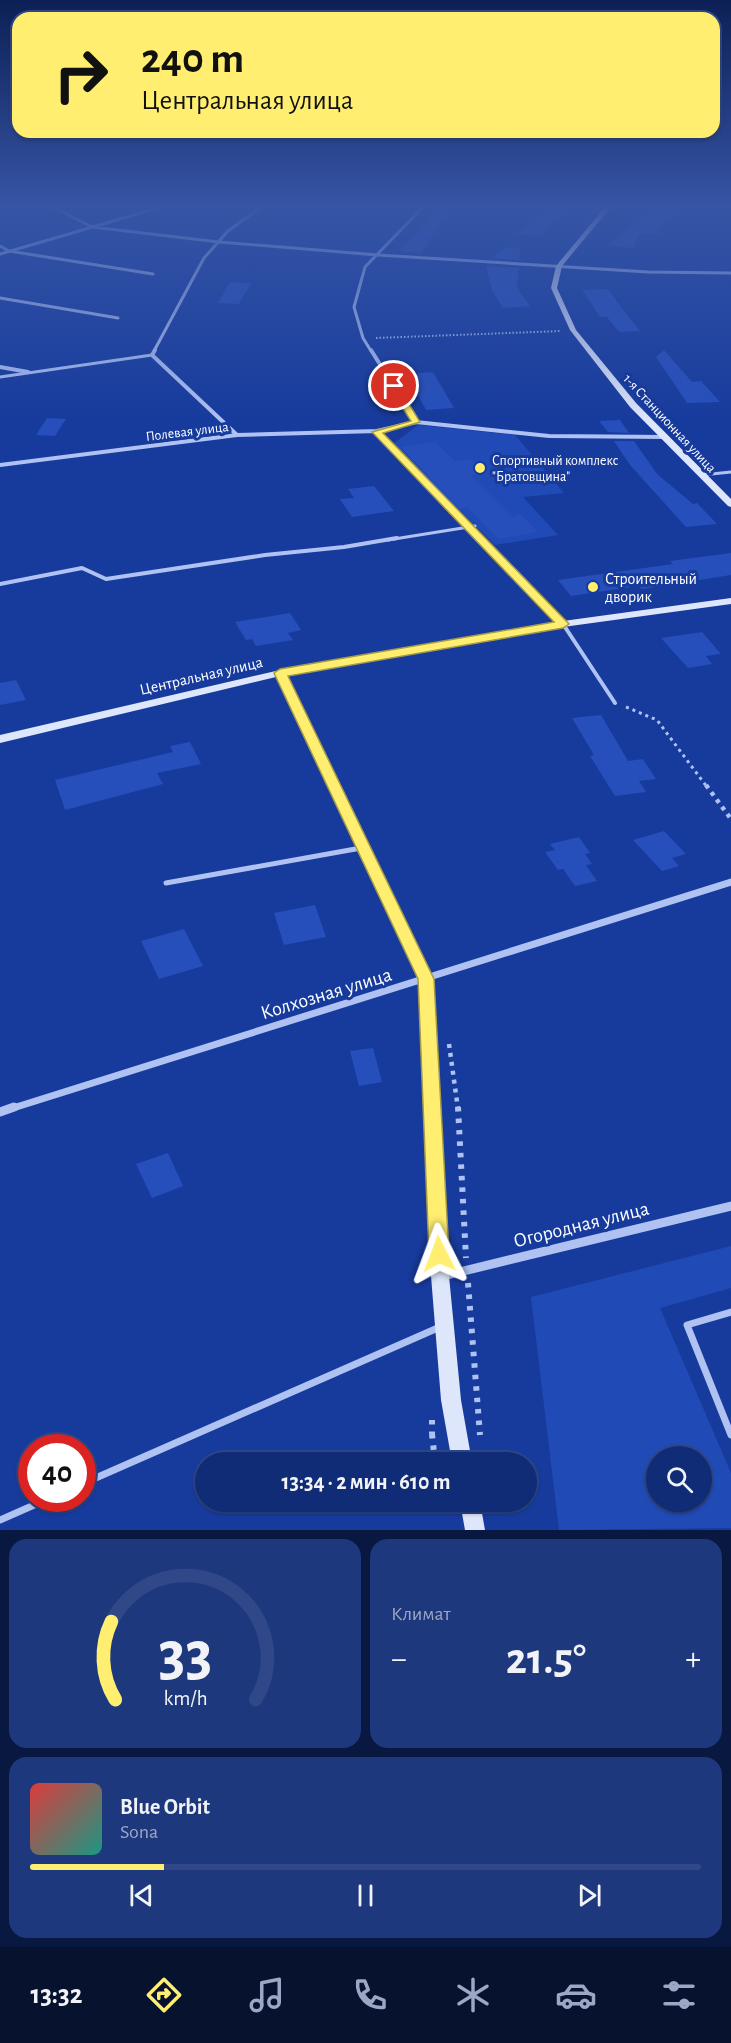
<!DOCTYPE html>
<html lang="ru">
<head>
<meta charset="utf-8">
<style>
  :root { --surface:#112c76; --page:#1e387e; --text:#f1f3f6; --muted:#9ca7c5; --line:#304888; --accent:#ffee70 }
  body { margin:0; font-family:"Alegreya Sans",sans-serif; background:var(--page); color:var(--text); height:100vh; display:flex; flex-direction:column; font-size:22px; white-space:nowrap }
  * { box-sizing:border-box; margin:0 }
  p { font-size:20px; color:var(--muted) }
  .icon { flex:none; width:33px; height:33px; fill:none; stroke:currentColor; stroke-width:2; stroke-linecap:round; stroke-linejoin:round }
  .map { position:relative; height:1530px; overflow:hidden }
  .panel { display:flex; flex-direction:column; gap:9px; padding:9px; background:#091841; flex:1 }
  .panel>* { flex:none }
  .banner { position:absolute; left:12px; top:12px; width:708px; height:126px; border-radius:18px; box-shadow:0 2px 4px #0004,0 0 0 2px var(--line); background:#ffee70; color:#111; overflow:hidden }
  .buttons { position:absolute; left:646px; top:1446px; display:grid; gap:12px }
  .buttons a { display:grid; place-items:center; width:66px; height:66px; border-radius:50%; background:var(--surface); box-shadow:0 2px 4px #0004,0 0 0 2px var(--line); font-size:30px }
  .speed { position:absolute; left:18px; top:1434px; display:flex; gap:12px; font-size:30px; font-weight:700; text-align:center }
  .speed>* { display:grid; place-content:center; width:78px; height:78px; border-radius:50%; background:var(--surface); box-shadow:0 2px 4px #0004,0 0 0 2px var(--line); line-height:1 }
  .speed .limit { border:9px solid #d22; background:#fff; color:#111 }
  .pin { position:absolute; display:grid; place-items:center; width:51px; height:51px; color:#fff; margin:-26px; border:3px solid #fff; border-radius:50%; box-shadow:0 2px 6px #0007 }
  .me { position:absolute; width:66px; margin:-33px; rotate:357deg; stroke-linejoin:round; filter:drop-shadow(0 0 4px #0008) }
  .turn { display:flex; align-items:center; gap:21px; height:126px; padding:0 30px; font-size:27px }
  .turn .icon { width:78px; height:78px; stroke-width:2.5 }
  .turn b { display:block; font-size:42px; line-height:51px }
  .big { font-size:45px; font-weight:700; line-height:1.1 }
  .panel .tile { flex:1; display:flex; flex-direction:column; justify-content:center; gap:9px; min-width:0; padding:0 21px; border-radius:18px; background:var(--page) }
  .panel .dial { align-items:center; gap:0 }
  .dial svg { height:156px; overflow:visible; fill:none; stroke:var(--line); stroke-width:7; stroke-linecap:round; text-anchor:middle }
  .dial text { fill:var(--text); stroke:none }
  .song { display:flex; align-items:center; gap:18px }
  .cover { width:72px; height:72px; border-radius:9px; background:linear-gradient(135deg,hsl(0 70% 55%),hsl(170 70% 35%)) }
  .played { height:6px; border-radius:3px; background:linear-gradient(90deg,var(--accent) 20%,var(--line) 20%) }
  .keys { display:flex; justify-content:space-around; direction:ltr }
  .heat { display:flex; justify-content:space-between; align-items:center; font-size:33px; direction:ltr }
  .panel .tiles { flex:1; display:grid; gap:9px; grid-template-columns:1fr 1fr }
  .tile:last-child { grid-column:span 2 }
  .trip { position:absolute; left:195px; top:1452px; width:342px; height:60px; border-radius:30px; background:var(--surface); box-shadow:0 2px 4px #0004,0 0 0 2px var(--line); font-weight:700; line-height:60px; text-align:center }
  .menu { display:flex; height:96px; justify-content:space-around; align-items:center; background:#07122f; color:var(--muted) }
  .menu .icon { width:42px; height:42px }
  .menu .on { color:var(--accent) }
  .menu b { font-size:27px; color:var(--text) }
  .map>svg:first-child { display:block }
  .green { fill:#204ab6; fill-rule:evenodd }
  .building { fill:#264fbb }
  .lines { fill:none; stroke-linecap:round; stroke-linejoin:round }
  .path-far3 { stroke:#afc2f2; stroke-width:2; stroke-dasharray:1.5 2; stroke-linecap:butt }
  .path-far2 { stroke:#afc2f2; stroke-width:3; stroke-dasharray:3 4; stroke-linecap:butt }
  .path-far1 { stroke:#afc2f2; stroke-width:4.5; stroke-dasharray:4 5; stroke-linecap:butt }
  .path { stroke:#afc2f2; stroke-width:6; stroke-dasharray:4.5 7; stroke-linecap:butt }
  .lane-far3 { stroke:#afc2f2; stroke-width:3 }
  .lane-far2 { stroke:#afc2f2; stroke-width:4 }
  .lane-far1 { stroke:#afc2f2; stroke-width:5 }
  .lane { stroke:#afc2f2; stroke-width:7 }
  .street-far4 { stroke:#afc2f2; stroke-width:3 }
  .street-far3 { stroke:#afc2f2; stroke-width:4 }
  .street-far2 { stroke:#afc2f2; stroke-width:5 }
  .street-far1 { stroke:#afc2f2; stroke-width:7 }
  .street { stroke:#afc2f2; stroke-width:9 }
  .secondary { fill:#dee6fc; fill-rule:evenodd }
  .route { fill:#ffee70; stroke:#a69b49; stroke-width:1.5 }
  .poi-dot { fill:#ffee70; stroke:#173b9d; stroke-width:2 }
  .labels { text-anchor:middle; stroke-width:6; stroke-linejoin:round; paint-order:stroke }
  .far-street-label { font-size:14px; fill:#fff; stroke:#173b9d }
  .far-poi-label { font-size:14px; fill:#fff; stroke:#173b9d; text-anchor:start }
  .poi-label { font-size:16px; fill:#fff; stroke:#173b9d; text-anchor:start }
  .street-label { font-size:16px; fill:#fff; stroke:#173b9d }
  .near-street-label { font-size:20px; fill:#fff; stroke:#173b9d }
</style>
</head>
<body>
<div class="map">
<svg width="731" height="1530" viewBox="0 0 731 1530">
  <rect width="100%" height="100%" fill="#173b9d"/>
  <path class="green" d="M418,425L515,435L564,493L523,497L558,535L495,545L393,444Z
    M731,1246V1288L660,1308L731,1473V1528L559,1530L531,1297ZM657,1456H702V1502H657Z"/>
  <path class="building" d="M443,207L448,211L421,253L398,251Z
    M551,207H572L540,236L517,234Z
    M654,207L681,209L663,224L657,234L641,233L633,248L608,245Z
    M506,247L520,248L519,260L493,258Z
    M486,266L519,268L517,288L530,306L503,308L492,290Z
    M230,282L251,283L239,304L218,303Z
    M608,289L624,311L640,331L619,332L607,317H600L582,290Z
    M664,350L692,382L701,381L720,402L687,403L656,357Z
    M433,372L454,408L426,410L407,374Z
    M47,418L66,419L55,436L36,435Z
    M620,420L629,433L608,432L599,421Z
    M614,441H634L657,474L693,504L697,503L717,524L686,527L630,465Z
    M435,442L455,461L472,459L487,473L471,476L512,517L520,514L538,532L498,539L467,507L459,509L401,447Z
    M374,486L394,511L352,517L340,499L354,498L348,489Z
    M731,553V575L668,585L642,589L638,586L571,596L558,580L673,564L670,561Z
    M290,613L301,630L288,633L293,640L256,646L252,639L246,640L235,622Z
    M702,632L721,654L706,656L712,664L688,668L661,638Z
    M16,680L26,700L0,705V683Z
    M601,715L628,761L643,759L656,779L639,781L646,792L615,796L590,756L594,755L572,718Z
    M190,742L201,764L157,773L163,784L65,810L55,780L173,752L170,746Z
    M664,831L686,854L672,858L679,866L662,871L633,840Z
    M579,837L590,853L585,854L592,864L586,865L597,881L575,886L563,869L558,870L545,852L555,850L550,844Z
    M315,905L326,937L284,945L274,913Z
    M184,929L203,966L159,979L141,941Z
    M373,1048L382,1082L359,1086L350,1051Z
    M168,1153L183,1186L152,1198L136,1164Z"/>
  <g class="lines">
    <path class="path-far3" d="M376,338L561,331"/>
    <path class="path-far2" d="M626,707L657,720L707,787"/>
    <path class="path-far1" d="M706,785L731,819
      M449,1044L458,1109"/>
    <path class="path" d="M458,1107L466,1258
      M468,1283L480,1435
      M432,1420V1434
      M432,1434L435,1462"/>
    <path class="lane-far3" d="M0,377L152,355
      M702,475L731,472
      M388,540L475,526"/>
    <path class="lane-far2" d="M0,584L82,568L106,579L265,555L344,547L397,538
      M563,624L615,703"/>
    <path class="lane-far1" d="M166,883L361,848"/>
    <path class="lane" d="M731,1312L687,1325L731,1435
      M82,1484L440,1327
      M0,1520L50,1498"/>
    <path class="street-far4" d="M53,207L92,227L219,242L378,255L648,272L731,273
      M0,246L9,251L153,274
      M0,254L161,207
      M0,298L118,318
      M154,351L204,258L228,231L261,207
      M371,351L363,338L354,307L365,267L423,207"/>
    <path class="street-far3" d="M155,350L152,355L237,435
      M371,350L416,422
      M0,367L28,372
      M377,431L482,540
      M0,465L237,435L377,431L416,422L549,436L664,437"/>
    <path class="street-far2" d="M481,538L563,624"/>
    <path class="street-far1" d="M10,1109L731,882"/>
    <path class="street" d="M0,1112L14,1107
      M443,1276L731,1206"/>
    <path class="secondary" d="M605,207H611L562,266L557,288L576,330L636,403L731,499V507L728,506L630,407L570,330L551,288L556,266Z
      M731,598V604L563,627L286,675L433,979L449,1276L461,1400L472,1462H452L441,1400L431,1276L419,979L276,677L0,743V735L280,670L563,621Z
      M460,1502H480L485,1530H465Z"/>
  </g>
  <linearGradient id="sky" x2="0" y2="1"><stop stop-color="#0d2056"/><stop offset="0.49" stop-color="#3655a5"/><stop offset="1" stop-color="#3655a5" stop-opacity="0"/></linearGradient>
  <rect width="731" height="421" fill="url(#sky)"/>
  <path class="route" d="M394,383L397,384L420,422L383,433L569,624L563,628L288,676L434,979L449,1254L446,1260L439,1262L432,1260L429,1254L418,979L274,673L280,669L554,622L372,432L411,421L389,386Z"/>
  <g class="poi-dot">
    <circle cx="480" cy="468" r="6"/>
    <circle cx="593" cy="587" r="6"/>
  </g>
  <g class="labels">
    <g class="far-street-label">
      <text transform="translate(670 423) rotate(47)" y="5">1-я Станционная улица</text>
      <text transform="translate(187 431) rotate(-7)" y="5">Полевая улица</text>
    </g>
    <g class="far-poi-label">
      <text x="492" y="465">Спортивный комплекс<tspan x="492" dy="16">"Братовщина"</tspan></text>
    </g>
    <g class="poi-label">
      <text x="605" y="584">Строительный<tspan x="605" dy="18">дворик</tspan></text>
    </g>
    <g class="street-label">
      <text transform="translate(201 675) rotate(-13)" y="6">Центральная улица</text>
    </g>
    <g class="near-street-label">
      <text transform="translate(326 993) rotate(-17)" y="7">Колхозная улица</text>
      <text transform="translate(581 1224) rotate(-14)" y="7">Огородная улица</text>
    </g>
  </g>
</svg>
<div class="buttons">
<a><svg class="icon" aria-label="search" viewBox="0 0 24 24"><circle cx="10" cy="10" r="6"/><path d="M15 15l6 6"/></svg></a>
</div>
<div class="speed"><div class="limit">40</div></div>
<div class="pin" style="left:394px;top:386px;background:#d93025"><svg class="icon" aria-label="arrive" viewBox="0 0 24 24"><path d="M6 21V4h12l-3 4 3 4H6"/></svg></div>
<svg class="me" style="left:439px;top:1254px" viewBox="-20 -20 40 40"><path d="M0-17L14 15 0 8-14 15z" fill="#ffee70" stroke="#fff" stroke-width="4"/></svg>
<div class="trip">13:34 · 2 мин · 610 m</div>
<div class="banner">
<div class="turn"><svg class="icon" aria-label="right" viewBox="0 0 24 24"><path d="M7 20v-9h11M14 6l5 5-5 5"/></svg><div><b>240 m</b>Центральная улица</div></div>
</div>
</div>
<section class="panel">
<div class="tiles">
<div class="tile dial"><svg viewBox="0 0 100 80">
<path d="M14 69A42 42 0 1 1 86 69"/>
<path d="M14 69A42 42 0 0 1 12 29" stroke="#ffee70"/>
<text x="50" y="56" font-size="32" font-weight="700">33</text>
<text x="50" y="72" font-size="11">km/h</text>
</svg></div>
<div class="tile"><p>Климат</p>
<div class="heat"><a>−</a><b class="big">21.5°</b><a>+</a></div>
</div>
<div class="tile">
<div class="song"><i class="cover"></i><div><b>Blue Orbit</b><p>Sona</p></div></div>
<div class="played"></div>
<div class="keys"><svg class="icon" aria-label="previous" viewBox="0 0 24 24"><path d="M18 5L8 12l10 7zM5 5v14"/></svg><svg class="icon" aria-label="pause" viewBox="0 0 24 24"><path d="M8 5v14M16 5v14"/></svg><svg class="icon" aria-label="next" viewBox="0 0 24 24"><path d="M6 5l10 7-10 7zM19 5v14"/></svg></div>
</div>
</div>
</section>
<nav class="menu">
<b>13:32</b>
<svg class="icon on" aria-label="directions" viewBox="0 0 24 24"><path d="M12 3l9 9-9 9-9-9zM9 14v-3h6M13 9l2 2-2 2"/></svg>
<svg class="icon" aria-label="music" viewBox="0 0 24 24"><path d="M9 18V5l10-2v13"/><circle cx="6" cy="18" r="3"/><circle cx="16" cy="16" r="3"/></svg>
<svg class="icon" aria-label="phone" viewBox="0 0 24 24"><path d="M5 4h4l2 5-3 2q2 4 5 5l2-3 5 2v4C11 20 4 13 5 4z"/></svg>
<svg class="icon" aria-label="climate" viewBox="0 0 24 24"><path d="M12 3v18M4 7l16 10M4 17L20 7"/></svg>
<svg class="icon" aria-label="car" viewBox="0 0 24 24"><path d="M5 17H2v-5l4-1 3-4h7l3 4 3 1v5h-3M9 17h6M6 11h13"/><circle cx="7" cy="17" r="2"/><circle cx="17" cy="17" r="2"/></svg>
<svg class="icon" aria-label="filters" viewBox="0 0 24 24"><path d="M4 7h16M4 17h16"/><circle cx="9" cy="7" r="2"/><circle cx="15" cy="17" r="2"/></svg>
</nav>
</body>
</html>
